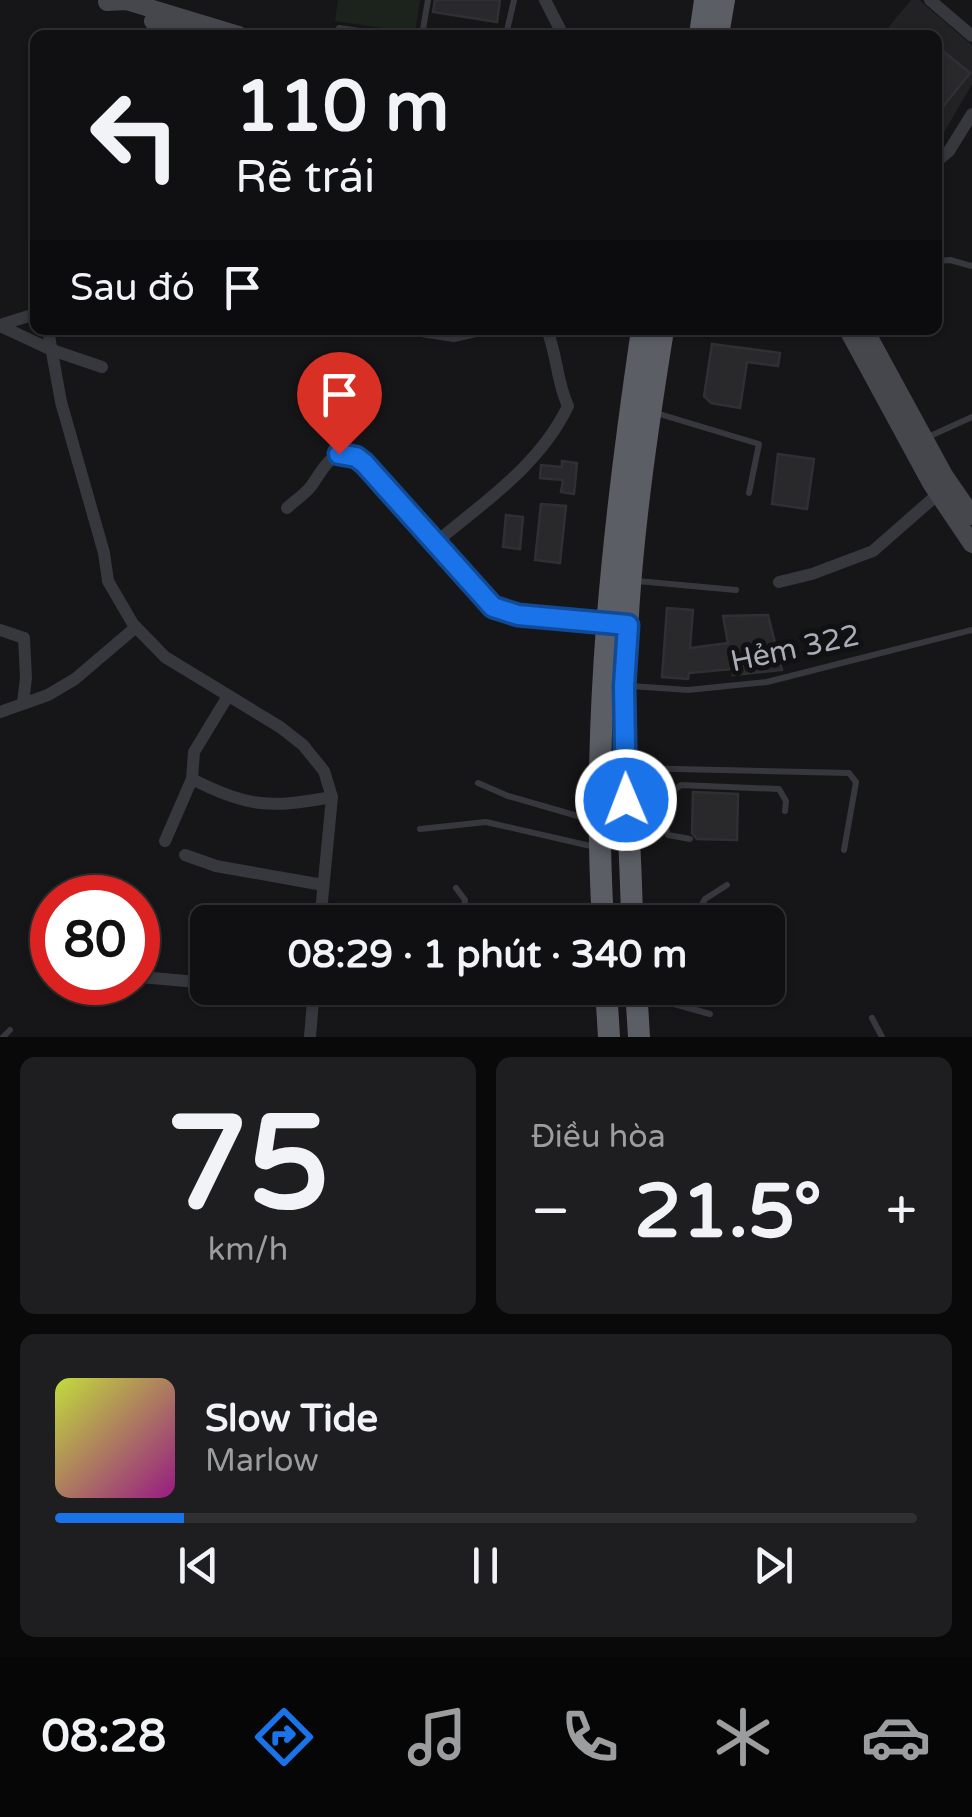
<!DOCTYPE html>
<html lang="vi">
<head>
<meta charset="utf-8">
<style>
  :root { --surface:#101012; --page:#1e1e20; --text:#f1f3f6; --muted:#9c9d9f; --line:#303032; --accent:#1a73e8 }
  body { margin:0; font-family:"Varela Round",sans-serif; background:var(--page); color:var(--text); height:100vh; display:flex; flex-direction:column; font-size:38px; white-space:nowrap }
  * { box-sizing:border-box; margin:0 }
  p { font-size:32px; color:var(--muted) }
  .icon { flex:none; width:55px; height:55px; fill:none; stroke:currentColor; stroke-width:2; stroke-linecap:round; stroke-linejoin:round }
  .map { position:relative; height:1037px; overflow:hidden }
  .sheet { display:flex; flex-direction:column; gap:20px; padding:20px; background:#09090a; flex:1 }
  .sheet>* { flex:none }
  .guide { position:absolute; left:30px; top:30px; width:912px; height:305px; border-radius:15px; box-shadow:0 2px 8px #0004,0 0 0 2px var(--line); background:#101012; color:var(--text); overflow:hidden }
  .speed { position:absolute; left:30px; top:875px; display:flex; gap:20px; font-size:50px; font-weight:700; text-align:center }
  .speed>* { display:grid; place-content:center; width:130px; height:130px; border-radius:50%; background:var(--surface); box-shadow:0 2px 8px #0004,0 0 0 2px var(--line); line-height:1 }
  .speed .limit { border:15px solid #d22; background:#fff; color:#111 }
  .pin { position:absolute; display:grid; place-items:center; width:85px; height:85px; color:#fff; margin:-102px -42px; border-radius:50% 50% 50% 0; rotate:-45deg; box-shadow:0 0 10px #0007 }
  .pin .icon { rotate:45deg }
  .me { position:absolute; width:110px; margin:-55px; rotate:359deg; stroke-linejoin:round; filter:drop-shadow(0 0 8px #0008) }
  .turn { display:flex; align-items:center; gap:35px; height:210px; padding:0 40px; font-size:45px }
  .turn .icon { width:130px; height:130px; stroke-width:2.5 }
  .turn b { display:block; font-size:70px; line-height:85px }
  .then { display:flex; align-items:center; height:95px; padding:0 40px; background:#0003; gap:20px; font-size:38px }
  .big { font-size:75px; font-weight:700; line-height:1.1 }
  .sheet .widget { flex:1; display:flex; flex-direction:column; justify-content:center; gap:15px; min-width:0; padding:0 35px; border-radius:15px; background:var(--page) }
  .sheet .dial { align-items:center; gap:0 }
  .dial b { font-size:130px; line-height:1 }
  .song { display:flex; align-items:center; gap:30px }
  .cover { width:120px; height:120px; border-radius:15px; background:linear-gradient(135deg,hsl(70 70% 55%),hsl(310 70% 35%)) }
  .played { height:10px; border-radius:5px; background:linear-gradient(90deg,var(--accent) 15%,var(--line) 15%) }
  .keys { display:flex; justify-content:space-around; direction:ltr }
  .heat { display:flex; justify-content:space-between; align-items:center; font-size:55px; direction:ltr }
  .sheet .tiles { flex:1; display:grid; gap:20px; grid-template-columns:1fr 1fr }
  .widget:last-child { grid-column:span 2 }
  .trip { position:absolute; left:190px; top:905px; width:595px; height:100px; border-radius:15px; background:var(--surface); box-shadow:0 2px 8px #0004,0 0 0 2px var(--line); font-weight:700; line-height:100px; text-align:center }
  .tab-bar { display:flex; height:160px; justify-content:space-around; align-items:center; background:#060607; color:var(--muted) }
  .tab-bar .icon { width:70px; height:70px }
  .tab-bar .selected { color:var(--accent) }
  .tab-bar b { font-size:45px; color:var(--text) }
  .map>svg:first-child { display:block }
  .built { fill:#222225 }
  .green { fill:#1c231d }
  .building { fill:#29292c; stroke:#303034; stroke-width:2.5 }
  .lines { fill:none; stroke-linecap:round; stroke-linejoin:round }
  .service { stroke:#37383d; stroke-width:6 }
  .minor { stroke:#37383d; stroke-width:12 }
  .secondary { stroke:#45474d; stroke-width:18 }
  .trunk { stroke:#5b5e65; stroke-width:22 }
  .route-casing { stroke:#114b97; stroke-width:25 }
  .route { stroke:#1a73e8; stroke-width:18 }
  .labels { text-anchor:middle; stroke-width:10; stroke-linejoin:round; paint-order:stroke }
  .street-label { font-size:30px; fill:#a8adb8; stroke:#111113 }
</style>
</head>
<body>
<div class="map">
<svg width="972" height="1037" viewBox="0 0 972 1037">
  <rect width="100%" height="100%" fill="#161618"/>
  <path class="built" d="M911,0H919L972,45V84L938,143V35H882Z"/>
  <path class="green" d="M338,0H420L415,33L335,21Z"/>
  <path class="building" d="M435,0H500L497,22L433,12Z
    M938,47L970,73L938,113Z
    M712,344L780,353L778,366L747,362L740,408L711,403L704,396Z
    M778,454L814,459L807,509L772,504Z
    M562,461L577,463L574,494L561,492L563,480L540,478L541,465L562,467Z
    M541,504L566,506L560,563L535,560Z
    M506,515L523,517L520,549L503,547Z
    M667,608L693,610L690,648L728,643L723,616L768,615L782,670L733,675L732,669L689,673L688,679L662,677Z
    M693,792L738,794L737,840L697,839L692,833Z"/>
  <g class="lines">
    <path class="service" d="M339,28L387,35
      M422,35L428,0
      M506,35L514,0
      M612,35L613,34
      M938,261L950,260L972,266
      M395,330L454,339L494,330
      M656,413L759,444L749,493
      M928,437L972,417
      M637,581L736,590
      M631,686L688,690L767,682L972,630
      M632,768L849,773L856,782L844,850
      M478,783L508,796L595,821
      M662 807a6 6 0 1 1 12 0a6 6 0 1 1-12 0Z
      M669,801L671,792L681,785L779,789L786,801L785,811
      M634,806L663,805
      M668,813L665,825L668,835L690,839
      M420,829L486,822L595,847
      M456,888L465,900L464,918L526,922L596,919
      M693,922L705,899L727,885
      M642,995L710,1014
      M872,1018L882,1037
      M3,1037L10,1030"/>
    <path class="minor" d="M545,0L563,35
      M930,0L972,36
      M938,160L949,151L972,114
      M0,325L35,314
      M0,326L52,350L102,367
      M48,330L61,402L104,553L108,581L133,624L165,657L280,727L303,745L324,771L332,797L320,922
      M287,508C295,500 306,494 312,485C324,468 331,448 356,457L493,607L517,615L606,623
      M435,543C484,502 540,465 568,406C557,383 557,354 547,330
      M779,582L812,574L873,551L938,494
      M0,630L24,638L26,678L23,703
      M228,696L194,752L192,779C248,808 271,808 332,797
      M0,712L48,695L75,679L136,627
      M165,841L192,779
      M185,855L216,866L323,885
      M141,977L208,983
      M258,988L314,992
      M419,988L539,999L606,996
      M310,1037L314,988"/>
    <path class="secondary" d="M107,2L126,1L239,35
      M153,21L193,35
      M848,330L931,483L972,544
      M865,330L944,475L972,516"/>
    <path class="trunk" d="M700,35L705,0
      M718,35L724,0
      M603,922C591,724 613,526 642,330
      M632,922C631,844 623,765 625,686C627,567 644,448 663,330
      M606,988L609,1037
      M636,988L639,1037"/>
  </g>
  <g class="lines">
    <defs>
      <path id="route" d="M339,454L356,457L364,463L493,607L518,615L628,625L624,686L626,800"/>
    </defs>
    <use href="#route" class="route-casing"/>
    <use href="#route" class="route"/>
  </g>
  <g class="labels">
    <g class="street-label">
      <text transform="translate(795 648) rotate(-12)" y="10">Hẻm 322</text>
    </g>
  </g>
</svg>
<div class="speed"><div class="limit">80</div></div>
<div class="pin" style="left:339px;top:454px;background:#d93025"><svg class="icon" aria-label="arrive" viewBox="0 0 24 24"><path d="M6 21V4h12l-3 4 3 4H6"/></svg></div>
<svg class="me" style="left:626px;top:800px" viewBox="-20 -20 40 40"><circle r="17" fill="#1a73e8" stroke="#fff" stroke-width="3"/><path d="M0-11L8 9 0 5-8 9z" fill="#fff"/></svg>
<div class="trip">08:29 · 1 phút · 340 m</div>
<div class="guide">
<div class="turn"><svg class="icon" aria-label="left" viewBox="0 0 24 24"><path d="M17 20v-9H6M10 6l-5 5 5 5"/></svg><div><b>110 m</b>Rẽ trái</div></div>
<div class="then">Sau đó<svg class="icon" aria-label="arrive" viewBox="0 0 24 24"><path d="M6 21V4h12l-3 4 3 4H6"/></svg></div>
</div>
</div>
<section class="sheet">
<div class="tiles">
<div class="widget dial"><b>75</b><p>km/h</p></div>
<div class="widget"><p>Điều hòa</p>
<div class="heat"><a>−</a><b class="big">21.5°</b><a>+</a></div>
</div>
<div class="widget">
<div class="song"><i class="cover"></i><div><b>Slow Tide</b><p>Marlow</p></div></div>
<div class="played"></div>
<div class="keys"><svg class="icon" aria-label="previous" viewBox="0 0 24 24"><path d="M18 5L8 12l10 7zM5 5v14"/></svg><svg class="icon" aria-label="pause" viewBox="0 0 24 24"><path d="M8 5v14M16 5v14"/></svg><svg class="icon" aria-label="next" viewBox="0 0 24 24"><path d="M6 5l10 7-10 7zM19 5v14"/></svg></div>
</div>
</div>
</section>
<nav class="tab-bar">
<b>08:28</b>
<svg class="icon selected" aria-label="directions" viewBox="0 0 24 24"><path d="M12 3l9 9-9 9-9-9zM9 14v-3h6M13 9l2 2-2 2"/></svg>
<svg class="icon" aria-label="music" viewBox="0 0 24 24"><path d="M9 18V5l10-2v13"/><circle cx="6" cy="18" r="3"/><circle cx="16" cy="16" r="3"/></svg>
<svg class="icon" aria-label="phone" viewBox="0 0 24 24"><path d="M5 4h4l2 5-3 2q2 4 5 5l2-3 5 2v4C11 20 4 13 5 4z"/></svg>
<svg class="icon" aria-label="climate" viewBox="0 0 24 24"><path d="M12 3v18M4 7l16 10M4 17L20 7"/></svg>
<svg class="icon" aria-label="car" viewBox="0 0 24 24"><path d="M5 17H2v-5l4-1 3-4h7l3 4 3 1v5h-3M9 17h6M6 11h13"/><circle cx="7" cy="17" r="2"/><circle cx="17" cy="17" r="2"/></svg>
</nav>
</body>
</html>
